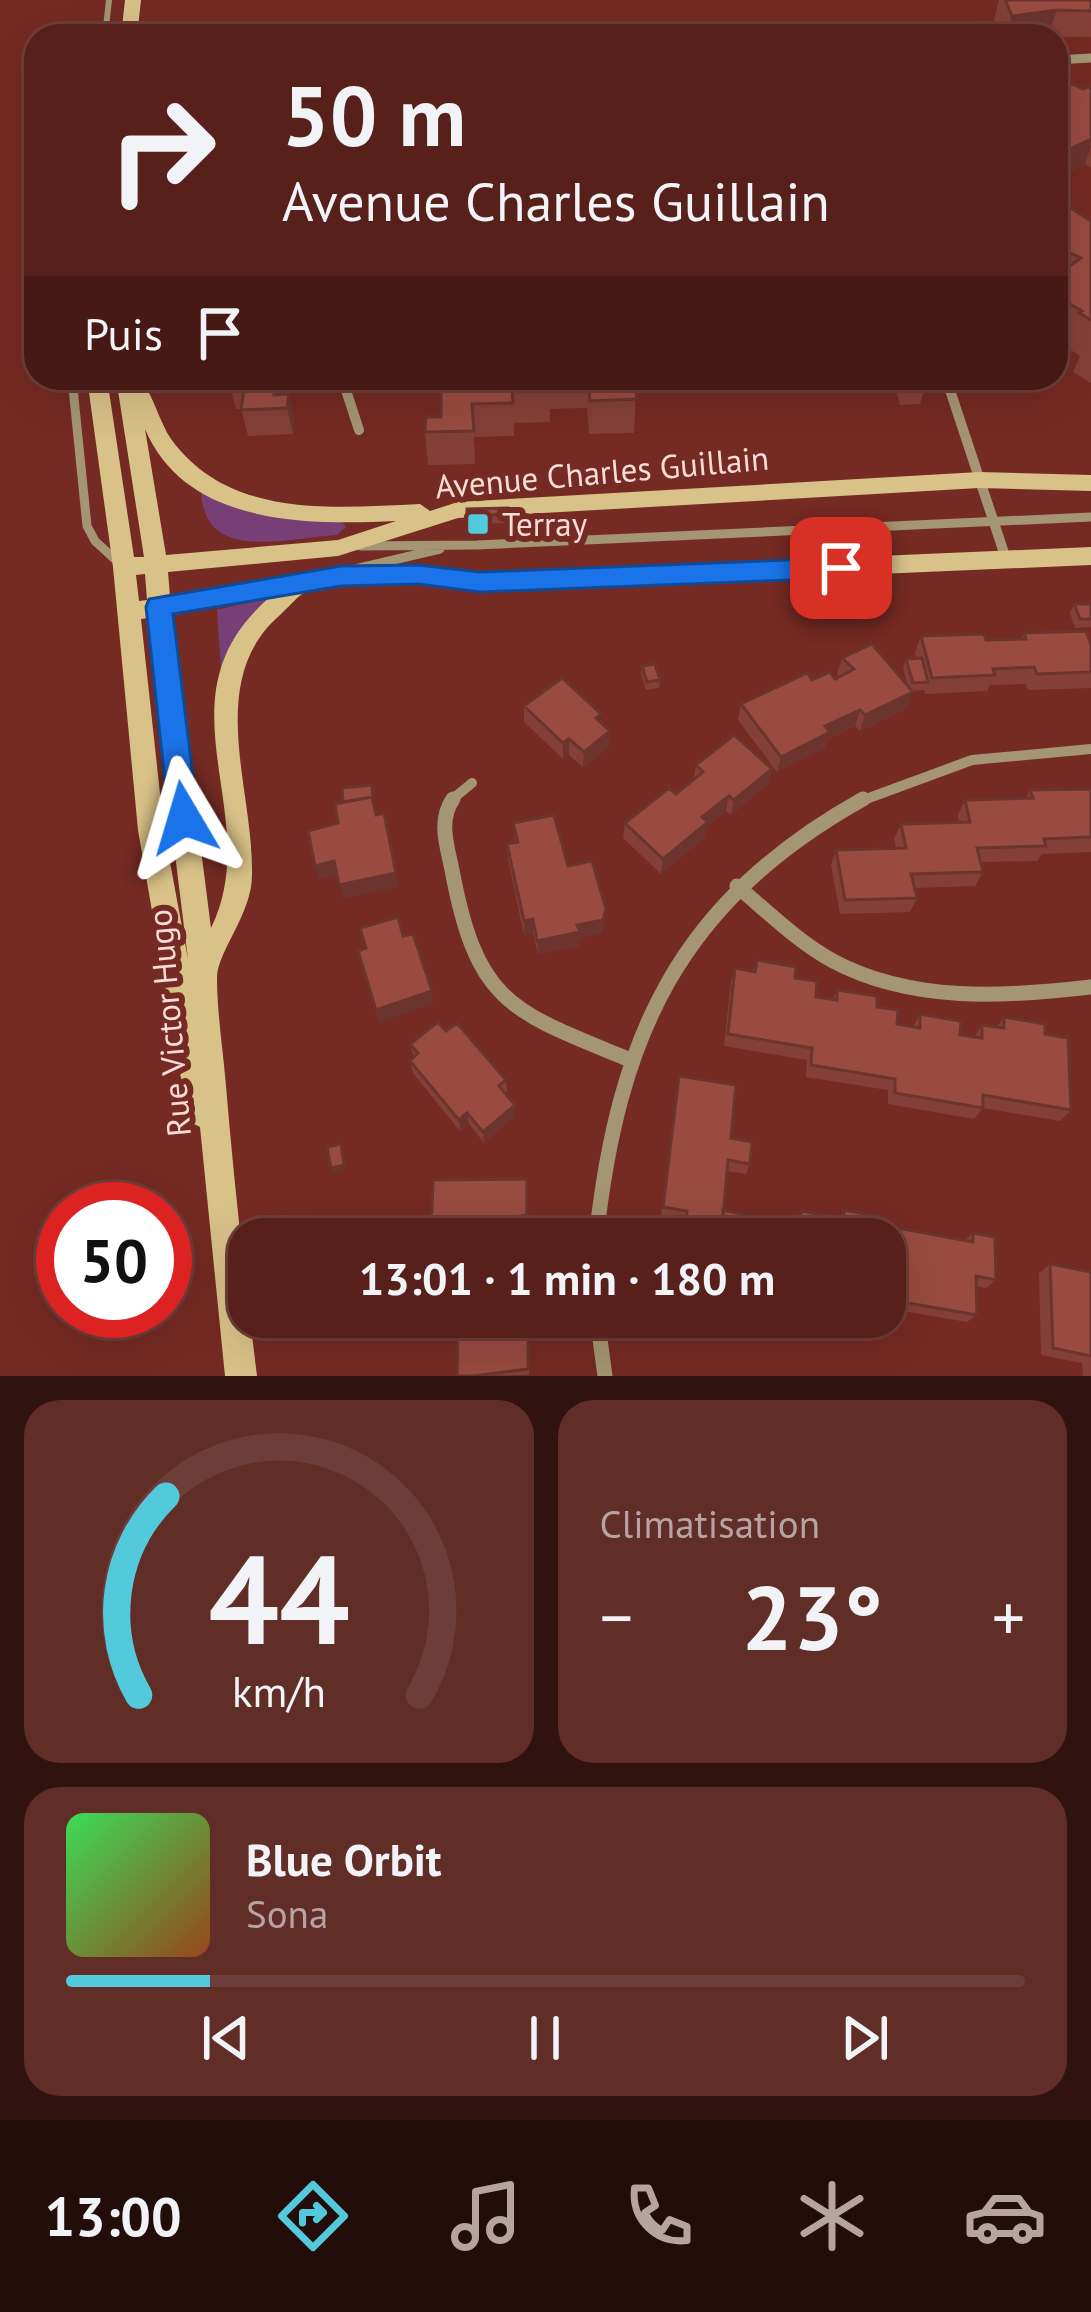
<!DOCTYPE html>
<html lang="fr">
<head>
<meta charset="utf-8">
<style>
  :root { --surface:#58201a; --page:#612d27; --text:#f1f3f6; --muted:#b7a3a2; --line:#6d3e39; --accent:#53cadc }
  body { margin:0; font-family:"PT Sans",sans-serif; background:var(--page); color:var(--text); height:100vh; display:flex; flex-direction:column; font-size:45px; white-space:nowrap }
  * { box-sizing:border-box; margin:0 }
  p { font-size:39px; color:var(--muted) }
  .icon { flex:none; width:66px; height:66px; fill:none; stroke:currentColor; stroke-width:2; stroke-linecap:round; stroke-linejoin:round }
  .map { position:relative; height:1376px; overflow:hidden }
  .details { display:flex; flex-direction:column; gap:24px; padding:24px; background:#30120e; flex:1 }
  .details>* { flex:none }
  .banner { position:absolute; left:24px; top:24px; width:1044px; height:366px; border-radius:36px; box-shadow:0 12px 48px #0002,0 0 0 3px var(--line); background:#58201a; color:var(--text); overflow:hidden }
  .speed { position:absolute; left:36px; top:1182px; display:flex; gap:24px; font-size:60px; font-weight:700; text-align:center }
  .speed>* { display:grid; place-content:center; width:156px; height:156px; border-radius:50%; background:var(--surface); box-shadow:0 12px 48px #0002,0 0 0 3px var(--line); line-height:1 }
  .speed .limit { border:18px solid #d22; background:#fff; color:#111 }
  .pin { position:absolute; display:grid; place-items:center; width:102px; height:102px; color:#fff; margin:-51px; border-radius:24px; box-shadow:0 6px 18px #0006 }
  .me { position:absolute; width:132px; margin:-66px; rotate:353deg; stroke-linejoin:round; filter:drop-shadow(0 0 9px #0008) }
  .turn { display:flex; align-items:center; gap:42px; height:252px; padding:0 60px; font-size:54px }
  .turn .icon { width:156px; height:156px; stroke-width:2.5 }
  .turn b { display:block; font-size:84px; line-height:102px }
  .then { display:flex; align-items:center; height:114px; padding:0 60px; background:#0003; gap:24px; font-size:45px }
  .big { font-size:90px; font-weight:700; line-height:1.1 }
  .details .card { flex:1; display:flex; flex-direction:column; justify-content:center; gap:18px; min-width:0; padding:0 42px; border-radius:36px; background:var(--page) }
  .details .dial { align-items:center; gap:0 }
  .dial svg { height:312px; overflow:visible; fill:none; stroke:var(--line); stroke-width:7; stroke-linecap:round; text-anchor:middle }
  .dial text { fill:var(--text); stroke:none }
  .song { display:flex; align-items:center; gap:36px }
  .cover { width:144px; height:144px; border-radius:18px; background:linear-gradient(135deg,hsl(130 70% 55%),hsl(20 70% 35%)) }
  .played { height:12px; border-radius:6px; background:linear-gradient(90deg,var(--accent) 15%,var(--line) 15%) }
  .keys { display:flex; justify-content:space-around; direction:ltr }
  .heat { display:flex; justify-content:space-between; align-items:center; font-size:66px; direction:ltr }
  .details .tiles { flex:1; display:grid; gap:24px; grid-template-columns:1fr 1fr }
  .card:last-child { grid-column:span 2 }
  .trip { position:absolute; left:228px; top:1218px; width:678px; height:120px; border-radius:36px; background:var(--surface); box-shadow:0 12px 48px #0002,0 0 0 3px var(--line); font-weight:700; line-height:120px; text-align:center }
  .dock { display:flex; height:192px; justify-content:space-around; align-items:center; background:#230d0a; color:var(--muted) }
  .dock .icon { width:84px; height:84px }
  .dock .selected { color:var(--accent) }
  .dock b { font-size:54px; color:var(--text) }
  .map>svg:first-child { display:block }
  .green { fill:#783e76 }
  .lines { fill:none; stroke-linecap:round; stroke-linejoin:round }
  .lane-far1 { stroke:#a49672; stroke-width:6 }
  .lane { stroke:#a49672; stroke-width:9 }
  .street-far2 { stroke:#a49672; stroke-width:9 }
  .street-far1 { stroke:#a49672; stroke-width:10 }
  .street { stroke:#a49672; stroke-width:15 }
  .secondary { fill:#d9c288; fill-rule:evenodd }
  .wall { fill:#844038 }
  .shaded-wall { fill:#6b342e }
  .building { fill:#994b41; stroke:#6b342e; stroke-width:3 }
  .route { fill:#1a73e8; stroke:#114b97; stroke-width:3 }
  .poi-dot { fill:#53cadc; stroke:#752a23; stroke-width:4.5 }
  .labels { text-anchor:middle; stroke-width:12; stroke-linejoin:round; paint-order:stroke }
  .street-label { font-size:33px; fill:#faddd9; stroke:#752a23 }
  .poi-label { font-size:33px; fill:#faddd9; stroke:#752a23; text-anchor:start }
</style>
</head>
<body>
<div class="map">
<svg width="1091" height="1376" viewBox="0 0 1091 1376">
  <rect width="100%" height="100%" fill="#752a23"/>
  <path class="green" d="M201,490L340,519L346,527L337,535C285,538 203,564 201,490Z
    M271,597L222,669H221L217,610Z"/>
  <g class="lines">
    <path class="lane-far1" d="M105,36L109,0"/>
    <path class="lane" d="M72,378L87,526L95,541L119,563
      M361,546L477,545L1091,517
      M351,570L440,549"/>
    <path class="street-far2" d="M1056,60L1091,58"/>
    <path class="street-far1" d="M342,378L359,430
      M730,378L731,387
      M946,378L1007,562
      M449,802L472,783
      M858,802L972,760L1091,749"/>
    <path class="street" d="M453,799C438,821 447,845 452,870C477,1003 510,1011 628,1059
      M737,886C768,912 798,942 833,961C912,1003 1005,997 1091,987
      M596,1239C618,1035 679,902 863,799
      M597,1317L605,1376"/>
    <path class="secondary" d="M125,0H141L137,36H121Z
      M87,378H107L134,557H144L116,378H136L138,388L147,389C156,405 161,424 171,439C229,519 333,508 420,504L430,511L458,502L979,472L1091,475V491L979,488L458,518L338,556L168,572L170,596L341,567L418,566L480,573L1091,547V565L480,591C441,586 342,574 307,591C298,595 288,608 280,615C204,681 254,789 252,875C252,914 218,950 217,977C217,1013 223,1050 226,1086C234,1183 245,1280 257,1376H225L200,1127L192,1123L187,1113L138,830L113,567ZM145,429C186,526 308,525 396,521L338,540L166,555ZM145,574L147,600L139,601L136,575ZM270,597C152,698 267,814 211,928L171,614ZM148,618L151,661L188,959L164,830L141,619Z"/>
  </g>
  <path class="wall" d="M999,0H1091V37L999,36H1002L994,20Z
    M1091,86V168L1085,164L1059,177L1056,175V99L1058,93L1083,89Z
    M1056,194L1071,202L1069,206L1091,221V383L1073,372L1080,356L1066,347L1067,344L1056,337Z
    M198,378H279L283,394H289L294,420L293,434L248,436L241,409H236L230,385L201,386Z
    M442,378H652L651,393H636L634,433L589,434L587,408L550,409V422L514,423V436L474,437L475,464L428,465L425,432L441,417Z
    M856,378H928L920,404L900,405L893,380L857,381Z
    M467,509L510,514V523L468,524Z
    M1074,604H1091V627L1075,628L1070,613Z
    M1024,633L1091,645V688L1028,690L1026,684L990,685L987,691L925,694L924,690L912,691L907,708L860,731L855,726L828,739L825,748L777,772L738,720L741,704L812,680L839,676L837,674L842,658L908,687L903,667L906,659L916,658L915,653L921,636L986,640L1021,639Z
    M642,666L660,680L659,688L646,690L641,674Z
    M524,706L601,723L610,731L609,747L583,767L569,755L563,759L524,722Z
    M696,765L772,769L768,784L731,815L726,811L707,826L705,837L661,874L623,838L625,823L676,794L694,779Z
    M1091,789V852L1042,854L1037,861L981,862L983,872L975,886L915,888L917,898L910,912L840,914L831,865L836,850L896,848L894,839L901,824L959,822L958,815L965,800L1026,798L1030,790Z
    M513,823L568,866L606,909L602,933L579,938V946L538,954L533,933L524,935L508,859L507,844L515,843Z
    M757,960L795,978L816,997L833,999L837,990L877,1007L897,1024L913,1027L920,1014L960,1035L974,1037L982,1025L997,1027L1004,1017L1045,1034L1071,1110L1060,1121L983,1108L974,1119L888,1104V1090L806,1077L807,1060L724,1046L731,981L735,968L753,971Z
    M446,1031L506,1080L507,1092L505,1093L515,1116L484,1143L469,1124L460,1131L413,1073L410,1061L414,1057L410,1044Z
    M679,1076L750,1164L746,1174L727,1171L723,1210L743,1239H666L668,1231L682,1233L684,1220L661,1216Z
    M527,1179V1224L521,1225L432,1212Z
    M844,1210L887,1226L965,1240L973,1233L996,1280L986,1288L976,1286L977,1315L967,1322L885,1308V1239H794L795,1221L801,1211L839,1218Z
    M1050,1264L1091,1272V1376H1083L1082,1363L1041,1355L1039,1273Z
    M528,1317L529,1375L457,1376Z
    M673,1317H736L735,1330L730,1337L672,1325Z"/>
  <path class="shaded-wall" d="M1057,10L1048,36H1007L1012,16Z
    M1091,139V147L1085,164L1059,177L1068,150Z
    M276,378H279L283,395H274Z
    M289,394L294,420L293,434L287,408Z
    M913,692L907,708L860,731L865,715Z
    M860,710L855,726L828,739L825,748L777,772L781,757L825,726Z
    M610,731L609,747L583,767L584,752Z
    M569,739V755L563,759V743Z
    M772,769L768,784L731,815L734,800Z
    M729,796L726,811L707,826L705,837L661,874L663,859L702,817Z
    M334,861L338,876L319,880L315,866Z
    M396,873L399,887L343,899L339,885Z
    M606,909L602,933L579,938V946L538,954L537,941L577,925Z
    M533,919V933L524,935V921Z
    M432,991L434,1003L379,1023L376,1010Z
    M515,1105V1116L484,1143L483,1132Z
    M467,1113L469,1124L460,1131L459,1120Z
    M341,1144L346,1170L333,1173L331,1168Z"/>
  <path class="building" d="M1005,0H1091V11L1057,10L1012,16Z
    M1073,84L1083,89L1091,86V139L1068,150L1056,144V99L1062,95L1058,93Z
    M1056,194L1071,202L1066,205L1091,221V320L1079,313L1082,311L1060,298L1056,300V266L1064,270L1081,258L1056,246Z
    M230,378H276L274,395L289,394L287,408L241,410L245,382L230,383Z
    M478,378H549L550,388L512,389L513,403L472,404L474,431L425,432L426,417H441V390L479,389Z
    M588,378H619L620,386L635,385L637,399L590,401Z
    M508,508L510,514L467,516V509Z
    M1074,604H1091V619H1080Z
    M1086,631L1091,645V672L1037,674L1034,667L993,669L995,675L932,678L921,636L984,634L986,640L1026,639L1024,633Z
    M872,644L913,692L865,715L860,710L825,726L830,732L781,757L741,704L807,673L812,680L830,672L835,679L854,669L842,658Z
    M922,658L928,682L913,683L906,659Z
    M655,664L660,680L647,682L642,666Z
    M562,678L601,714L596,718L610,731L584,752L569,739L563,743L524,706Z
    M734,735L772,769L734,800L729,796L702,817L708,822L663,859L625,823L669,788L676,794L703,772L696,765Z
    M372,785L373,800L372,797L343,802L342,788Z
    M1091,789V837L1044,839L1046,846L977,848L983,872L911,874L917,898L845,900L836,850L906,848L901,824L970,822L965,800L1033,798L1030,790Z
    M372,797L376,815L384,813L396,873L339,885L334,861L315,866L308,831L338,823L335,804Z
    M554,815L568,866L592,861L606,909L603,920L577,925L580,932L537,941L533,919L524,921L507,844L518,842L513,823Z
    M398,917L403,936L413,934L432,991L376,1010L358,951L366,948L360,928Z
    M757,960L796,967L795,978L817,981L816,997L837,1000V990L877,996V1007L898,1010L897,1024L920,1028V1014L942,1018L961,1021L960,1035L982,1038V1025L1004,1028V1017L1045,1024V1034L1068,1038L1071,1110L983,1095V1108L895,1093V1079L811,1065L812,1048L728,1034L735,968L755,972Z
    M438,1022L446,1031L457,1023L506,1080L499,1086L515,1105L483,1132L467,1113L459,1120L410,1061L418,1053L410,1044Z
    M679,1076L736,1085L731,1138L752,1142L750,1164L728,1160L723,1217L745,1221L743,1239H667L668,1231L684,1234L687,1211L663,1207Z
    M341,1144L344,1165L331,1168L327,1147Z
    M527,1179V1215L520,1216V1239L418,1238L432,1212L433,1180Z
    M723,1210L743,1214V1220L723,1217Z
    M844,1210L887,1218V1226L973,1242V1233L995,1237L996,1280L976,1276L977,1315L885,1299V1239H799L801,1211L844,1219Z
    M1050,1264L1091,1272V1356L1053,1348Z
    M458,1317H528V1369L474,1376H457Z
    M675,1317H736L735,1330L675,1318Z"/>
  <path class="route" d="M841,558L853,568L841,578L480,592L418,584L341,586L173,614L198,818L194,827L184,831L174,827L169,818L146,607L149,599L341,566L418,565L480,572Z"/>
  <rect class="poi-dot" x="466" y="512" width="24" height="24" rx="6"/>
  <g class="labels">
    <g class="street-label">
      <text transform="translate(602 472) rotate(-5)" y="12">Avenue Charles Guillain</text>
      <text transform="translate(169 1023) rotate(-95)" y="12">Rue Victor Hugo</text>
    </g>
    <g class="poi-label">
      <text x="502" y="536">Terray</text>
    </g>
  </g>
</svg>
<div class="speed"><div class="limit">50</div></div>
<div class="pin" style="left:841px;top:568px;background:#d93025"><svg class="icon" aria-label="arrive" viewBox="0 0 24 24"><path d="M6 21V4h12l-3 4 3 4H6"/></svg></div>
<svg class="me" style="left:184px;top:818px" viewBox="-20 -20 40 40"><path d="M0-17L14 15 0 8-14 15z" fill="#1a73e8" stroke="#fff" stroke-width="4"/></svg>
<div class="trip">13:01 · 1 min · 180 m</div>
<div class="banner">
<div class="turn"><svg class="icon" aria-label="right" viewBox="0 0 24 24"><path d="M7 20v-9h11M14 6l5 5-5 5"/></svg><div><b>50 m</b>Avenue Charles Guillain</div></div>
<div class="then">Puis<svg class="icon" aria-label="arrive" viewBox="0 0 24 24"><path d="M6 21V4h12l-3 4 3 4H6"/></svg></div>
</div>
</div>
<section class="details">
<div class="tiles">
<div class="card dial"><svg viewBox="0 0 100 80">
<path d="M14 69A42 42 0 1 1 86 69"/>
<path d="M14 69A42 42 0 0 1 21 18" stroke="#53cadc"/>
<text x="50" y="56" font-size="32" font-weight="700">44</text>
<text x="50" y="72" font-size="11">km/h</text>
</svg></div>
<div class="card"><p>Climatisation</p>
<div class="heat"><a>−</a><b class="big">23°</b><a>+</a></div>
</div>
<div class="card">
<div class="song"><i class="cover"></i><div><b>Blue Orbit</b><p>Sona</p></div></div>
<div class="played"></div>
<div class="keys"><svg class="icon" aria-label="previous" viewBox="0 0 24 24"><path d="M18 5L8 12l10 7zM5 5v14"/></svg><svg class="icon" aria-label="pause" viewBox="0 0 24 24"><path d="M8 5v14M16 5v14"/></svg><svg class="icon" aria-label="next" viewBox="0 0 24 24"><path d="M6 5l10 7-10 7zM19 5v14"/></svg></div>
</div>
</div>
</section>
<nav class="dock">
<b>13:00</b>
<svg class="icon selected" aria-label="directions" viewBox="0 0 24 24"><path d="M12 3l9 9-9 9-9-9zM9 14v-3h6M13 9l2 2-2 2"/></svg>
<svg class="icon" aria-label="music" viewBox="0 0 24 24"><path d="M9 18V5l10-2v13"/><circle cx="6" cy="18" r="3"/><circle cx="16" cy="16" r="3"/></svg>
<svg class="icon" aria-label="phone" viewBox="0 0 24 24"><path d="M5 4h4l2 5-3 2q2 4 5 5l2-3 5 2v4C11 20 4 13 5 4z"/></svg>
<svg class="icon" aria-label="climate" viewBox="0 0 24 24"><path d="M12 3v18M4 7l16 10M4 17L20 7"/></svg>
<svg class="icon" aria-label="car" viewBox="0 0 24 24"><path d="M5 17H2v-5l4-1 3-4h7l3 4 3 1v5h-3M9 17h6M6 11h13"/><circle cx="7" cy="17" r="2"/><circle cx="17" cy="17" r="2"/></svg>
</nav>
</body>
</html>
